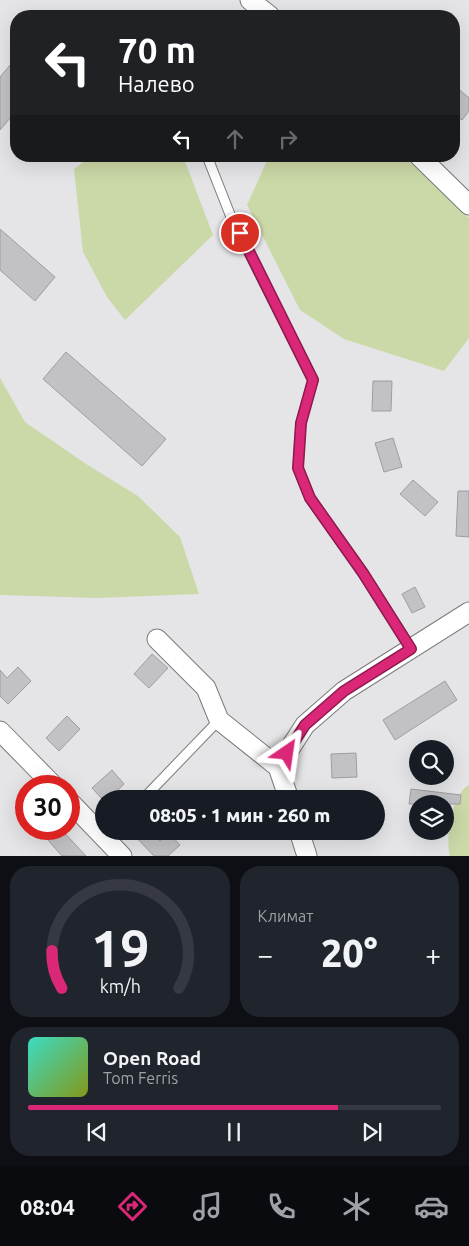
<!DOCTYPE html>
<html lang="ru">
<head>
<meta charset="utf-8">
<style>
  :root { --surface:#171b24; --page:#20242c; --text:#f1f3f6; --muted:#9ea1a6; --line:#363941; --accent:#db2777 }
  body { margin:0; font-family:Ubuntu,sans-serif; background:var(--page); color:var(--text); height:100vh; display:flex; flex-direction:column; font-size:19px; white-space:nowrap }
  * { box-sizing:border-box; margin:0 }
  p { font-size:16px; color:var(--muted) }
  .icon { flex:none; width:28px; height:28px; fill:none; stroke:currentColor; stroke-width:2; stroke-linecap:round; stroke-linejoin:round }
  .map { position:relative; height:856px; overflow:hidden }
  .details { display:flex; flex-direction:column; gap:10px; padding:10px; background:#0d0f14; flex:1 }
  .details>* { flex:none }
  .top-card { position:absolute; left:10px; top:10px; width:450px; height:152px; border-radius:20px; box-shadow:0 5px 20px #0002; background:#202124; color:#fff; overflow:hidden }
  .controls { position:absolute; left:409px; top:740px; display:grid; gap:10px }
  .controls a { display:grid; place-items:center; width:45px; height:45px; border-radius:50%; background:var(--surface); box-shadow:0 5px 20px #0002; font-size:25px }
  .speed { position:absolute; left:15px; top:775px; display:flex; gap:10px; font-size:25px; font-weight:700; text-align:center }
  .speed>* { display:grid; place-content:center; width:65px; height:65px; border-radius:50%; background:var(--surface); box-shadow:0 5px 20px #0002; line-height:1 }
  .speed .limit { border:8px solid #d22; background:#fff; color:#111 }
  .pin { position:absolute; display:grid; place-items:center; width:42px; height:42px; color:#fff; margin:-21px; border:2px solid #fff; border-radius:50%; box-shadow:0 1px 5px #0007 }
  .me { position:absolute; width:55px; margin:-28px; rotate:32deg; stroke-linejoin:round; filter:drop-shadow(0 0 4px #0008) }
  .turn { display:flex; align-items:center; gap:18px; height:105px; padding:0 25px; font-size:22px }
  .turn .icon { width:65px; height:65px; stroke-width:2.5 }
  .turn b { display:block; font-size:35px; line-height:42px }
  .lanes { display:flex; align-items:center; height:48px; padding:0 25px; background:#0003; justify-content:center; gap:25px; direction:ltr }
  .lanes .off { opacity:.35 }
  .big { font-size:38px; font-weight:800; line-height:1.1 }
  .details .card { flex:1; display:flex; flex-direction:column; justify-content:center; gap:8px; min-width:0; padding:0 18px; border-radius:20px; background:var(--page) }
  .details .dial { align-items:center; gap:0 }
  .dial svg { height:130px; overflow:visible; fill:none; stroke:var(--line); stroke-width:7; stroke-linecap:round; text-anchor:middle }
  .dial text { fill:var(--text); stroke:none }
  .song { display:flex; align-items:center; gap:15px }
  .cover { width:60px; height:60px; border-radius:8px; background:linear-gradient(135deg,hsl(170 70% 55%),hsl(70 70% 35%)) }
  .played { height:5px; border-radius:2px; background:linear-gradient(90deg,var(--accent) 75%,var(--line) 75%) }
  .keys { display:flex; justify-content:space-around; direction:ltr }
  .heat { display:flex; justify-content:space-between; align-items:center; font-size:28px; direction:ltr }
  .details .tiles { flex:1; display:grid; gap:10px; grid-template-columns:1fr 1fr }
  .card:last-child { grid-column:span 2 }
  .trip { position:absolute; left:95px; top:790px; width:290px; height:50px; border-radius:25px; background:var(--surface); box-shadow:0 5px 20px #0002; font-weight:800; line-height:50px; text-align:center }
  .tab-bar { display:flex; height:80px; justify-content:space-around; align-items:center; background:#090b0e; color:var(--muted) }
  .tab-bar .icon { width:35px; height:35px }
  .tab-bar .current { color:var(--accent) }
  .tab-bar b { font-size:22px; color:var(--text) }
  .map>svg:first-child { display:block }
  .green { fill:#cbd8a7 }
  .building { fill:#c2c1c4; stroke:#9e9ea1 }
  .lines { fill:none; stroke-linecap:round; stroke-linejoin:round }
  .lane-casing { stroke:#7b7b7d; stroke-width:11 }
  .street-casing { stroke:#7b7b7d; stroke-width:21 }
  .lane { stroke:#fff; stroke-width:9 }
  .street { stroke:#fff; stroke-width:19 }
  .route-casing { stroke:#8e194d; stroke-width:12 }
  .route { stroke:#db2777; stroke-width:9 }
</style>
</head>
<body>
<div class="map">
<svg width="469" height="856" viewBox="0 0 469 856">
  <rect width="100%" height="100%" fill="#e5e5e8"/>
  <path class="green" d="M91,156H183L213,235L125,320L107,297L83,252L74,169Z
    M269,156H404L469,218V338L444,371L344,339L300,310L247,205Z
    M0,378L25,422L86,464L138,496L180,537L199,594L96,598L0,595Z
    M469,785V856H450C445,839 452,793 469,785Z"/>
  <path class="building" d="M16,58V111L0,130V77Z
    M454,85L469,98V111L462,120L454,114Z
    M0,229L55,277L35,301L0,270Z
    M66,352L166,439L142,466L43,379Z
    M373,381H392L391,411H372Z
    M393,438L402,467L384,472L375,443Z
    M413,480L438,502L425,516L400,494Z
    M458,491H469V537L456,536Z
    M415,587L425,607L412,613L402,594Z
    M152,654L168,668L149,688L134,674Z
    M18,667L31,681L8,704L0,696V670L7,678Z
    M445,681L457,700L395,740L383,720Z
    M67,716L80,729L59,751L46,738Z
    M356,753L357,777L332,778L331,754Z
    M112,770L124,784L109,799H104V801L92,788Z
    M411,789L461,795L460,804H409Z
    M59,829H61L86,856H62L47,839Z
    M130,831H151L160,841L169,833L180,845L168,856H154Z"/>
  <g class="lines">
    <defs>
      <path id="lane" d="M207,156L231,217L313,380L301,423L298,468L310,498L363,573L411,649
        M143,799L219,720"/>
      <path id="street" d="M250,0L270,16
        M419,156L469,205
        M157,639L206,688L219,720L278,767
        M0,731L54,786
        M289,799L278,767L305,725L344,691L469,612
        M69,801L122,856
        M299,831L307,856"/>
    </defs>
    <use href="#lane" class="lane-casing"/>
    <use href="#street" class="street-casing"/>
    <use href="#lane" class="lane"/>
    <use href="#street" class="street"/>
  </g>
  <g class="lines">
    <defs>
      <path id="route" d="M240,233L313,380L301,423L298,468L310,498L363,573L411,649L344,691L305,725L287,753"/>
    </defs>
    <use href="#route" class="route-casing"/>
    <use href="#route" class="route"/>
  </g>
</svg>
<div class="controls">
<a><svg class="icon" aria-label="search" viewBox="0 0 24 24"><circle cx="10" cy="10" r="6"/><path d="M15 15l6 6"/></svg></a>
<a><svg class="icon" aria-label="layers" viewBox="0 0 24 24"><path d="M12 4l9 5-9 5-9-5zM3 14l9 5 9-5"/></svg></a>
</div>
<div class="speed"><div class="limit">30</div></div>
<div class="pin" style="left:240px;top:233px;background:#d93025"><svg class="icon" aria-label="arrive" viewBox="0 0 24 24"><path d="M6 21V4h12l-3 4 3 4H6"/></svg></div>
<svg class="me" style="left:287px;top:753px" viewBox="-20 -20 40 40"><path d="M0-17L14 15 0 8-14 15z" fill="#db2777" stroke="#fff" stroke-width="4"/></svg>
<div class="trip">08:05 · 1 мин · 260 m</div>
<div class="top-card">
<div class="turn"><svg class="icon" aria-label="left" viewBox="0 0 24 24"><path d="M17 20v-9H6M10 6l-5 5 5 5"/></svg><div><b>70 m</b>Налево</div></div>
<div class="lanes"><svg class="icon" aria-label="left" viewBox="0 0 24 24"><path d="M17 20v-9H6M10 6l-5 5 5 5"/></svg><svg class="icon off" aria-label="ahead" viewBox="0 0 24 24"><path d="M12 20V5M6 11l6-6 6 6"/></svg><svg class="icon off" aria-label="right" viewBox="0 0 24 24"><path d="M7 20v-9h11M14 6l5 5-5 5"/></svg></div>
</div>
</div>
<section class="details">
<div class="tiles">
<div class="card dial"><svg viewBox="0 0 100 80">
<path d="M14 69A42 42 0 1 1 86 69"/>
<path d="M14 69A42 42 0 0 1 8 46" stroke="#db2777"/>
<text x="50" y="56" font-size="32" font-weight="700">19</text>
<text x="50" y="72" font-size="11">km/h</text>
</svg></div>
<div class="card"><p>Климат</p>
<div class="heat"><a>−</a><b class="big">20°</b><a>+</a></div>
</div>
<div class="card">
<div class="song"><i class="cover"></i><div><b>Open Road</b><p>Tom Ferris</p></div></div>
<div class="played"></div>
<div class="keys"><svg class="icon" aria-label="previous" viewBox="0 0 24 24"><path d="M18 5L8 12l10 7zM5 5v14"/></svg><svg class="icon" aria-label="pause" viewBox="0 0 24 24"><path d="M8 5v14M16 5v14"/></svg><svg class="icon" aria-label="next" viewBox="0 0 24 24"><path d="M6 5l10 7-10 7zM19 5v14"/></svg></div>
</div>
</div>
</section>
<nav class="tab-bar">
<b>08:04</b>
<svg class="icon current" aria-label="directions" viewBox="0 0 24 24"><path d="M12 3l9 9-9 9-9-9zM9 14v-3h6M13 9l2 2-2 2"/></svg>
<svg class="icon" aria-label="music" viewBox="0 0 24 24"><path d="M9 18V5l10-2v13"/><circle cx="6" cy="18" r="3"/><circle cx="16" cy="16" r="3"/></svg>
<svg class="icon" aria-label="phone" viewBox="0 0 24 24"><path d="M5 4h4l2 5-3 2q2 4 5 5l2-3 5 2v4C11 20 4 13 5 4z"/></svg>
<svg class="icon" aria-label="climate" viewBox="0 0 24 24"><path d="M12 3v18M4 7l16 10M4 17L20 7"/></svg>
<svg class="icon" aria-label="car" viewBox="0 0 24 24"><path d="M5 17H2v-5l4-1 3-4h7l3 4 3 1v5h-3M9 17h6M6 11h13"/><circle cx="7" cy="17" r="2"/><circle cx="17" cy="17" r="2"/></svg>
</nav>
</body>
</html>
